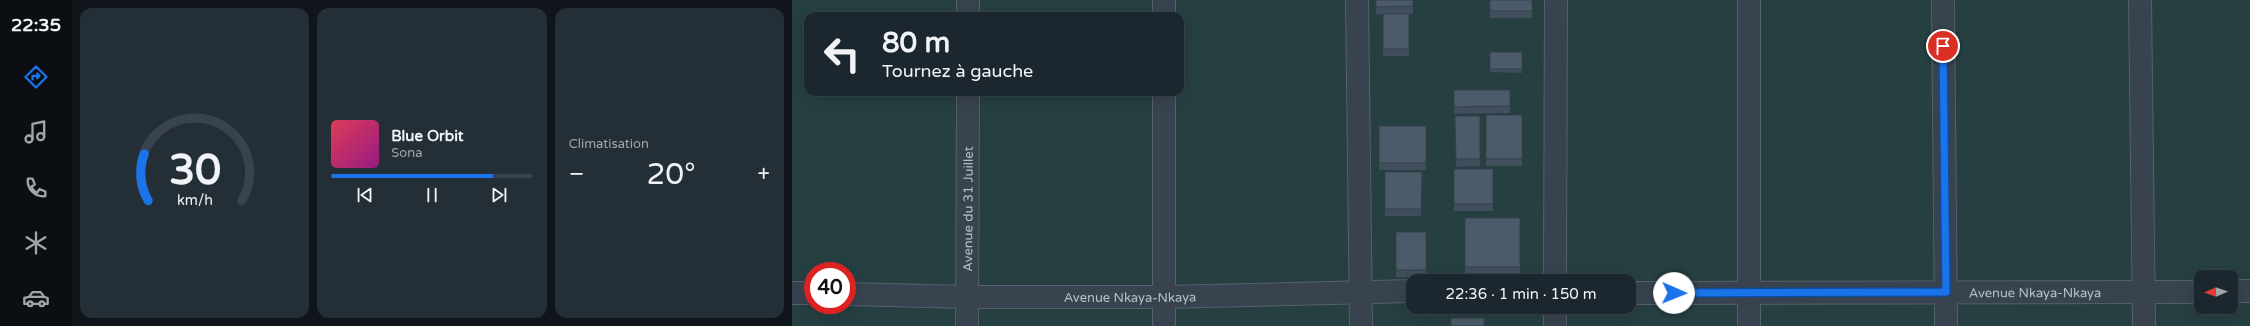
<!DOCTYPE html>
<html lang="fr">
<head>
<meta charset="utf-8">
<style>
  :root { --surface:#1b262f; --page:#242e37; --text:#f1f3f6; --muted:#a0a5aa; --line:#39434b; --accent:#1a73e8 }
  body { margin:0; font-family:"Varela Round",sans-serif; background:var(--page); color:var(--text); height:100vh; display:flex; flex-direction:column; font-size:15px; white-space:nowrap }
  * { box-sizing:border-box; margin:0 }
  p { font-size:13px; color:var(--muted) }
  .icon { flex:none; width:22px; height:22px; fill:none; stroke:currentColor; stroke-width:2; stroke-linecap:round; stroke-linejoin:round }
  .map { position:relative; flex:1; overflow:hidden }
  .panel { display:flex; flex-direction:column; gap:8px; padding:8px; background:#0f151a; width:720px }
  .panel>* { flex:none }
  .guide { position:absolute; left:12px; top:12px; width:380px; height:84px; border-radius:12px; box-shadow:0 4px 16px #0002,0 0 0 1px var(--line); background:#1b262f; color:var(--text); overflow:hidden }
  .needle { width:26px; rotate:268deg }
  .controls { position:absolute; left:1402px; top:270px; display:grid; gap:8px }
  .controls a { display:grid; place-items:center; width:44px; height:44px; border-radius:8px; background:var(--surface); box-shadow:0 4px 16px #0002,0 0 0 1px var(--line); font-size:20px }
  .speed { position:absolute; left:12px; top:262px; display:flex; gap:8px; font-size:20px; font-weight:700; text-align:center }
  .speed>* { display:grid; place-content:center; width:52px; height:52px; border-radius:50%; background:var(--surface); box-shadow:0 4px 16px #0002,0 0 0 1px var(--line); line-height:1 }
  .speed .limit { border:6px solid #d22; background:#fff; color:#111 }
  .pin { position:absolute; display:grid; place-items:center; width:34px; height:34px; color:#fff; margin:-17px; border:2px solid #fff; border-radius:50%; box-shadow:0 1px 4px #0007 }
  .me { position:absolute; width:44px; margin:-22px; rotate:91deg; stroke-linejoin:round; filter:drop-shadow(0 0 3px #0008) }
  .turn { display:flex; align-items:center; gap:14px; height:84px; padding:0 12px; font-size:18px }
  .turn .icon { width:52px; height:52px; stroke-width:2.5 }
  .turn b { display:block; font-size:28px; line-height:34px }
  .big { font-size:30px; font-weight:600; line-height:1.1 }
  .panel .widget { flex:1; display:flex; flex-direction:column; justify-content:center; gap:6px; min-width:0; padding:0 14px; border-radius:12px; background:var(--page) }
  .panel .dial { align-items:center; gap:0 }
  .dial svg { height:104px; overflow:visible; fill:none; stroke:var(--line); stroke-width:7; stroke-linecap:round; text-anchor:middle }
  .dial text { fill:var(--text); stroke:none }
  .song { display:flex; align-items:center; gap:12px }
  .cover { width:48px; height:48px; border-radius:6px; background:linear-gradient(135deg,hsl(350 70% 55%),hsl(310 70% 35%)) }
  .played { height:4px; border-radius:2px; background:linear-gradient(90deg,var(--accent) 80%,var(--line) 80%) }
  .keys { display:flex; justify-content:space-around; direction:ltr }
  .heat { display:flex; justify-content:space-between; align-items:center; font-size:22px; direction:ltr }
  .panel .tiles { flex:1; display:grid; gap:8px; grid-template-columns:repeat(3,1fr) }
  .trip { position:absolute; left:614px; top:274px; width:230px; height:40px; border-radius:12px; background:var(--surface); box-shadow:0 4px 16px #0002,0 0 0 1px var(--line); font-weight:600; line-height:40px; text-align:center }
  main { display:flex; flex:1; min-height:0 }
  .tabs { display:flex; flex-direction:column; width:72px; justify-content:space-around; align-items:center; background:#0b0f13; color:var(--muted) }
  .tabs .icon { width:28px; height:28px }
  .tabs .current { color:var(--accent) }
  .tabs b { font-size:18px; color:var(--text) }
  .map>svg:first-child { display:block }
  .green { fill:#263f40; fill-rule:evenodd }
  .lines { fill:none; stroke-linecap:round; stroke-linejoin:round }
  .minor-casing { stroke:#56616d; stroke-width:24 }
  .minor { stroke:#38434f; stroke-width:22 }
  .wall { fill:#414e5b }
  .building { fill:#4c5b6a; stroke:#35404a }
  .route-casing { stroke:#114b97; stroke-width:10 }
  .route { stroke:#1a73e8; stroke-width:7 }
  .labels { text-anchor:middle; stroke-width:4; stroke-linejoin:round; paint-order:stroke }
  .street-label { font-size:13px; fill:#b4beca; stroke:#1d2834 }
</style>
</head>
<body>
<main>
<nav class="tabs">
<b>22:35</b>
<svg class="icon current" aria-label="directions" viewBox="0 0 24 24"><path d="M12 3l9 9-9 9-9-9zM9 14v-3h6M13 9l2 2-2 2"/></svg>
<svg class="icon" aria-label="music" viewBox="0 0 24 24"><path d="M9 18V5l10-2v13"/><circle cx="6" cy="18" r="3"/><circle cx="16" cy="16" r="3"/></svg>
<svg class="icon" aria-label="phone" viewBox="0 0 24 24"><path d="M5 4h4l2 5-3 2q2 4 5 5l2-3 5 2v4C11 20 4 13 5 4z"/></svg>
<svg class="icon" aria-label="climate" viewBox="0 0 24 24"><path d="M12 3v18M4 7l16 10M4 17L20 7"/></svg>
<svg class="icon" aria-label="car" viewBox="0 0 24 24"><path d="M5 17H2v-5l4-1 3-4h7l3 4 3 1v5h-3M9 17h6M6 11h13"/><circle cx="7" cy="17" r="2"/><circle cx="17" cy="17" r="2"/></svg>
</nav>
<section class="panel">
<div class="tiles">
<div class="widget dial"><svg viewBox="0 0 100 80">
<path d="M14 69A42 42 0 1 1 86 69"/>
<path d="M14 69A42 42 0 0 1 11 33" stroke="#1a73e8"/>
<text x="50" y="56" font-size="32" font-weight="700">30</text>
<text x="50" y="72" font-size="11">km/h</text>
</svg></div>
<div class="widget">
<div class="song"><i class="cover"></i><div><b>Blue Orbit</b><p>Sona</p></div></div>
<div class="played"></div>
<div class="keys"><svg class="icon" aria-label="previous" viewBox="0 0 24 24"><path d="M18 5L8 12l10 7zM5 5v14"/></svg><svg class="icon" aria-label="pause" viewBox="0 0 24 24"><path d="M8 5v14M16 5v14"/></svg><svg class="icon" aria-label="next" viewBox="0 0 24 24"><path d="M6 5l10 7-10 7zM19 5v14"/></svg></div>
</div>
<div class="widget"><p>Climatisation</p>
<div class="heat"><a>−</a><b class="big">20°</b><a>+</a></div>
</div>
</div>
</section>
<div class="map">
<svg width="1458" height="326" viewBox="0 0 1458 326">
  <rect width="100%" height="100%" fill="#24323f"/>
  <path class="green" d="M0,0H1458V326H0ZM16,16H388V92H16ZM21,271H55V305H21ZM1409,277H1439V307H1409ZM621,281H837V307H621Z"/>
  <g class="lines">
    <defs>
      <g id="minor">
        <path d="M176,0V16"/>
        <path d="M372,0V16"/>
        <path d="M565,0L569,326"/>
        <path d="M957,0V326"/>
        <path d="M1151,0L1154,326"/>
        <path d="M1348,0L1352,326"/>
        <path d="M372,92V326"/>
        <path d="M763,281L764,0"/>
        <path d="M1439,291H1458"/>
        <path d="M0,293H21"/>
        <path id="s1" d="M837,293L1409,292"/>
        <path id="s2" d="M55,294L176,297H372L621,291"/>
        <path d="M763,307V326"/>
        <path id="s3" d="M175,326L176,92"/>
      </g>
    </defs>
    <use href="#minor" class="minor-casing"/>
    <use href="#minor" class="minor"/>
  </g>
  <path class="wall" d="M584,0H621V14H584Z
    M698,0H740V18H698Z
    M591,14H617V56H591Z
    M698,52H730V73L698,72Z
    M662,90H718V113L662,114Z
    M694,115H730V166H694Z
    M663,116H688V166L664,167Z
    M587,126H634V170H587Z
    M662,169H701V211H662Z
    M593,172H630L629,216H593Z
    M673,218H728V276H673Z
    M604,232H634V277H604Z"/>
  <path class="building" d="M584,0H621V6L584,7Z
    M698,0H740V11H698Z
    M591,14H617V49H591Z
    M698,52H730V69H698Z
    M662,90H718V106L662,107Z
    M694,115H730V159H694Z
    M663,116H688V159H664Z
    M587,126H634V163H587Z
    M662,169H701V204H662Z
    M593,172H630L629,209H593Z
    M673,218H728V267H673Z
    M604,232H634V270H604Z
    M659,318H692V326H659Z"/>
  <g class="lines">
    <defs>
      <path id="route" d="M882,293L1154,292L1151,46"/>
    </defs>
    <use href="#route" class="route-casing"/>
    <use href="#route" class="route"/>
  </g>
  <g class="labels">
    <g class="street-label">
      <text dy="5" stroke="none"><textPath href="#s3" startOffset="117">Avenue du 31 Juillet</textPath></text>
      <text dy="5" stroke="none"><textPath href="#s1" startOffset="406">Avenue Nkaya-Nkaya</textPath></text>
      <text dy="5" stroke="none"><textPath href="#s2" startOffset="283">Avenue Nkaya-Nkaya</textPath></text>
    </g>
  </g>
</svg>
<div class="controls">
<a><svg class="needle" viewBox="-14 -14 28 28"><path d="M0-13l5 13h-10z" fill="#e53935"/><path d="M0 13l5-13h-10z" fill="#a0a5aa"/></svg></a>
</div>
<div class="speed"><div class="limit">40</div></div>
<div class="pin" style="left:1151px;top:46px;background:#d93025"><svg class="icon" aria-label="arrive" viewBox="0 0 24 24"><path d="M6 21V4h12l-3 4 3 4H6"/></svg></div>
<svg class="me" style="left:882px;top:293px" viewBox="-20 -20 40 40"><circle r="19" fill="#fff"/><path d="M0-13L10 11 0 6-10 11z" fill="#1a73e8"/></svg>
<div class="trip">22:36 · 1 min · 150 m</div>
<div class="guide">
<div class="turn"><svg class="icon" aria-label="left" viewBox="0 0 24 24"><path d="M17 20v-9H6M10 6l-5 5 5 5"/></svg><div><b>80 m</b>Tournez à gauche</div></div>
</div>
</div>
</main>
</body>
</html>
